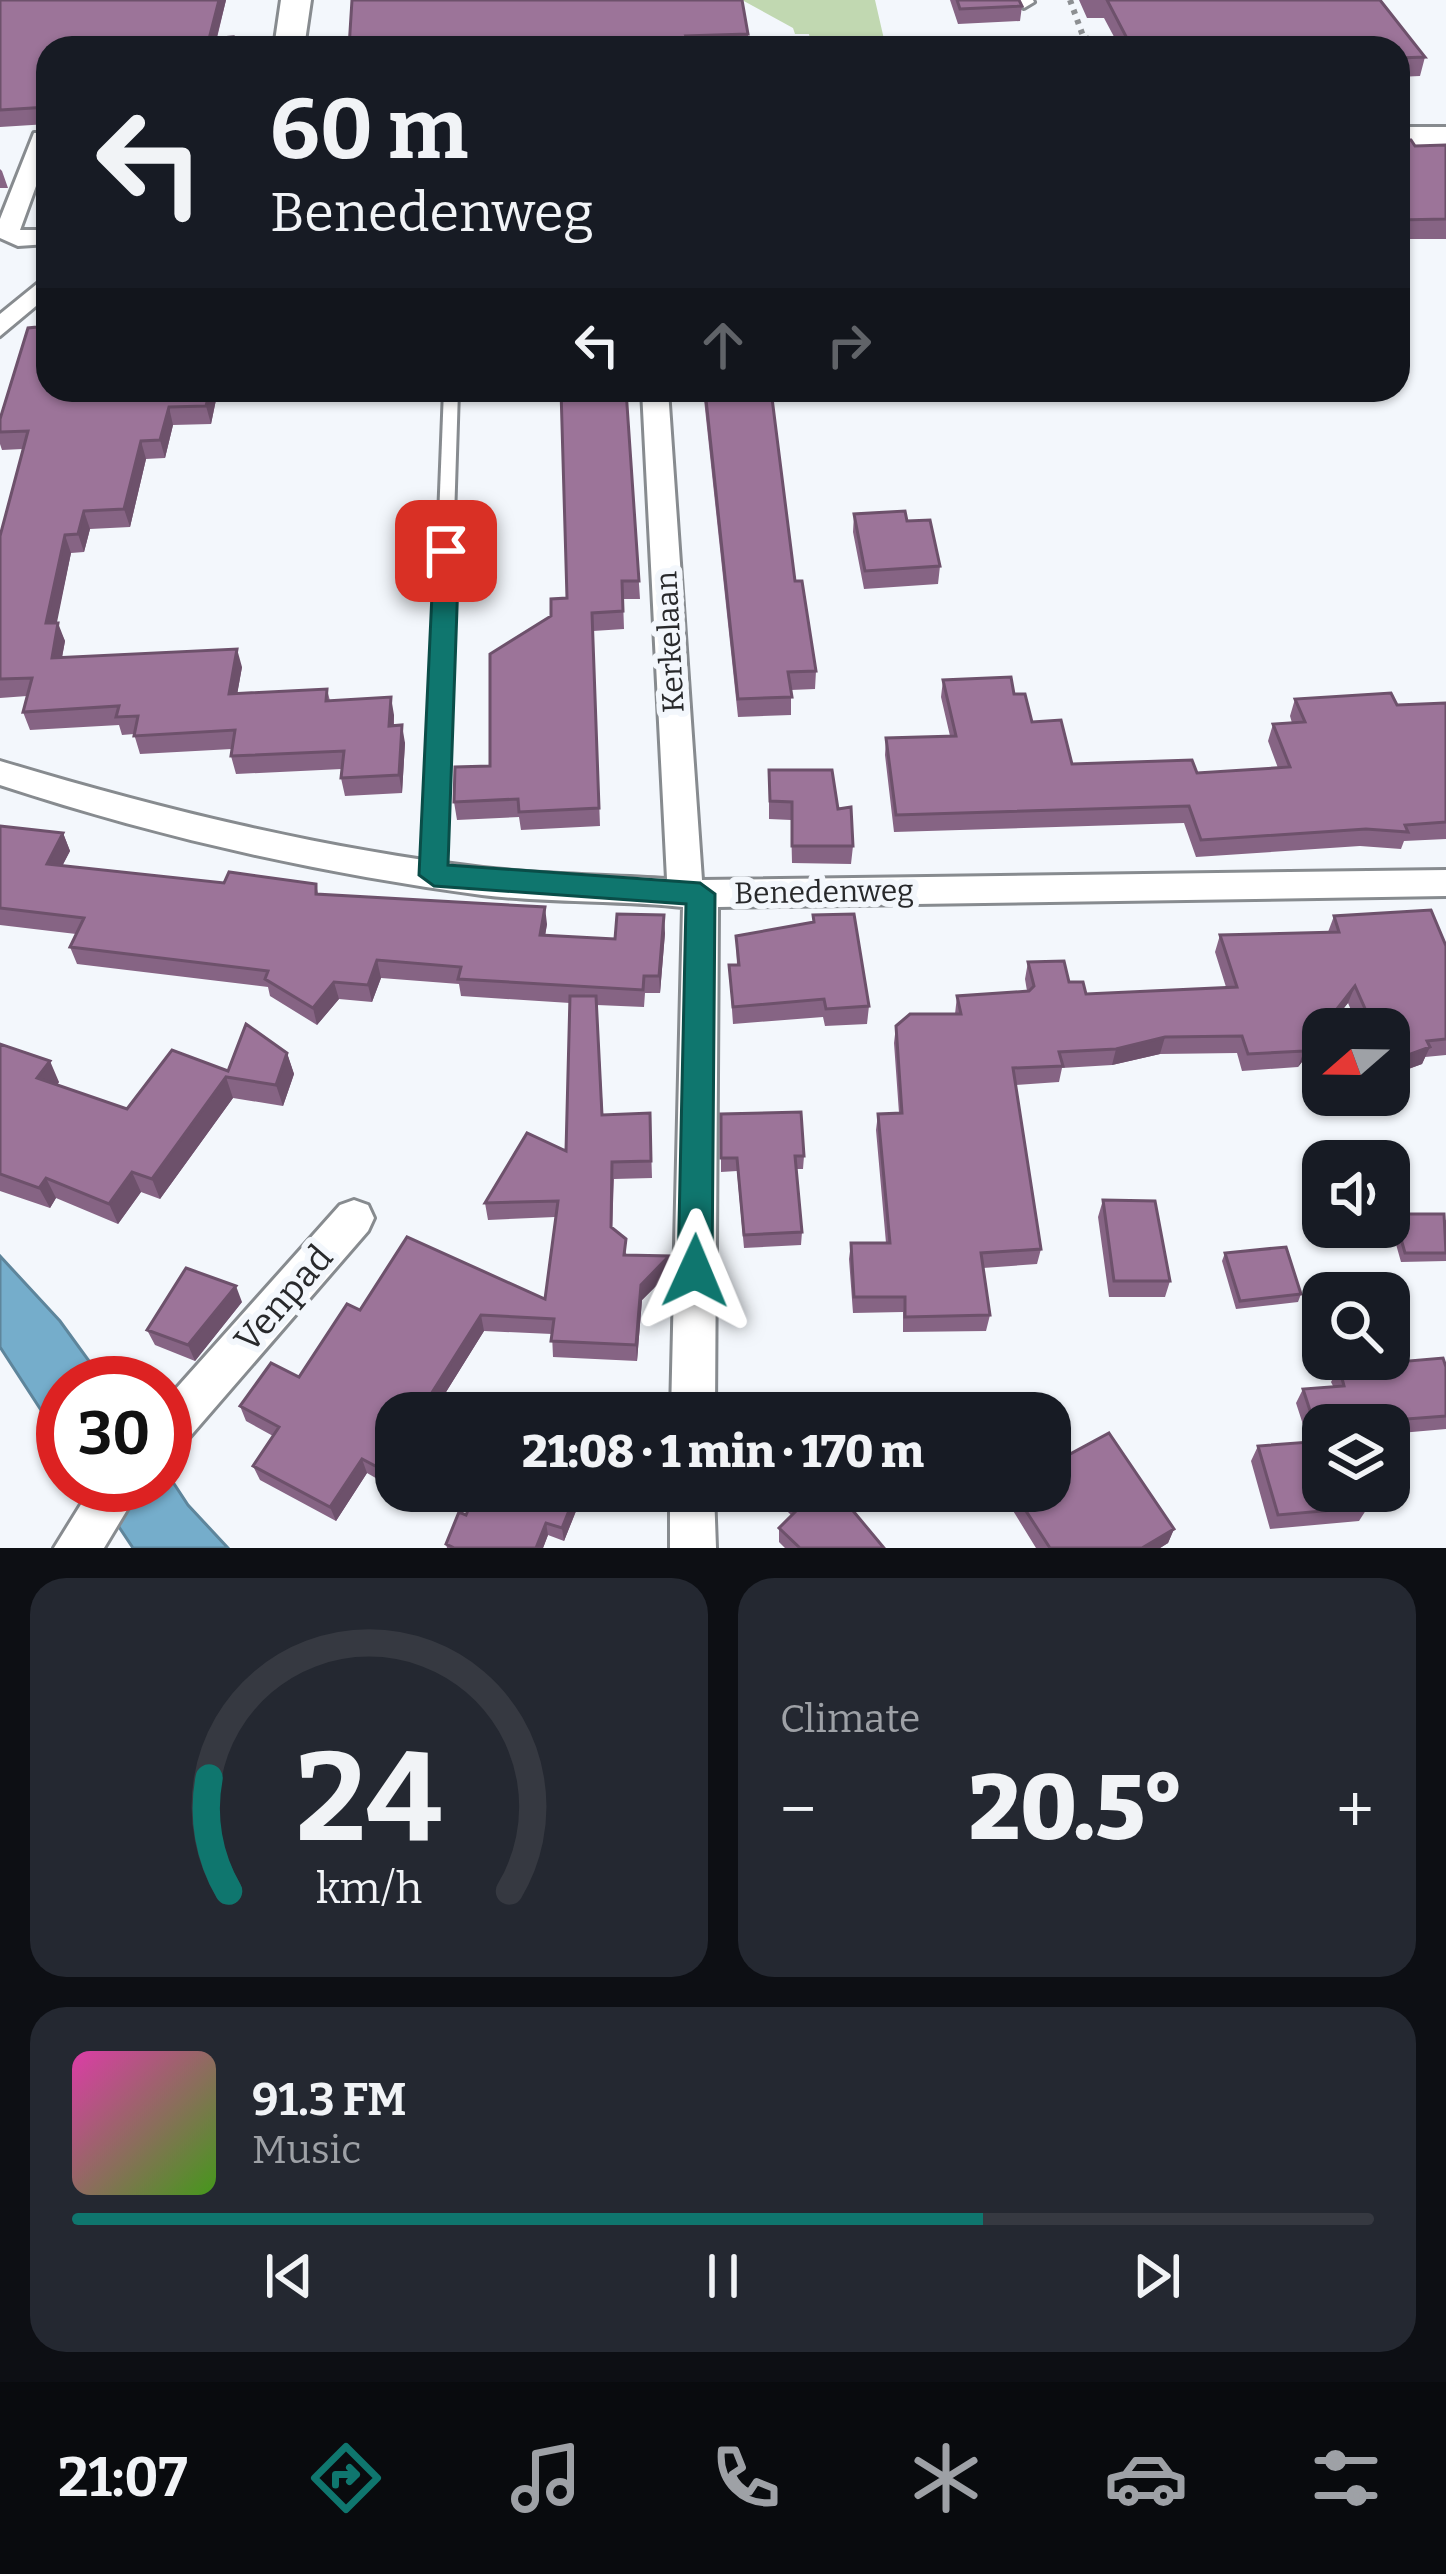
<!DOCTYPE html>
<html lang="en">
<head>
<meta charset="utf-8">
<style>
  :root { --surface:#171b24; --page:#242831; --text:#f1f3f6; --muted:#9ea1a6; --line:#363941; --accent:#0f766e }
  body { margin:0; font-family:Bitter,serif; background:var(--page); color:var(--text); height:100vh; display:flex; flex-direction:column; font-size:45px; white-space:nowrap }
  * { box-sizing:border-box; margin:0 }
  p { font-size:39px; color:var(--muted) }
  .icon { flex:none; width:66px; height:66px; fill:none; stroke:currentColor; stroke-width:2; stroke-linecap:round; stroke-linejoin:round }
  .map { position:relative; height:1548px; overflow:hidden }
  .details { display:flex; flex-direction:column; gap:30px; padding:30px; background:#0d0f14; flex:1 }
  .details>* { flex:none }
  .guide { position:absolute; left:36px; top:36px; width:1374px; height:366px; border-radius:36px; box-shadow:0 3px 9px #0004; background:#171b24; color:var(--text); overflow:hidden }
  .needle { width:78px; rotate:250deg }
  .controls { position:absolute; left:1302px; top:1008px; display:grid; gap:24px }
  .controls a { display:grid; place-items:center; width:108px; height:108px; border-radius:24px; background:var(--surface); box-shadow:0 3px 9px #0004; font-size:60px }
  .speed { position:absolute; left:36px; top:1356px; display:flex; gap:24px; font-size:60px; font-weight:700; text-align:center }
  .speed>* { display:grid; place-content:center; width:156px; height:156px; border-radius:50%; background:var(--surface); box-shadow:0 3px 9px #0004; line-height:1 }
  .speed .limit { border:18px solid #d22; background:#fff; color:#111 }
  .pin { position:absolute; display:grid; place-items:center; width:102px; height:102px; color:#fff; margin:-51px; border-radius:24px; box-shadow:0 6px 18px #0006 }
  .me { position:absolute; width:132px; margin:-66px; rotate:1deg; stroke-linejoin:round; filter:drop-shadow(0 0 9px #0008) }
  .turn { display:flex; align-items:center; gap:42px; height:252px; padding:0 36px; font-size:54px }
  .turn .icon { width:156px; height:156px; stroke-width:2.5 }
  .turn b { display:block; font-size:84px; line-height:102px }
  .lanes { display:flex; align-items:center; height:114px; padding:0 36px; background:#0003; justify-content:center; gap:60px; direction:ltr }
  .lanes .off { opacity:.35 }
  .big { font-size:90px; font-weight:800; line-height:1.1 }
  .details .card { flex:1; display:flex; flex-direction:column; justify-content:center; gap:18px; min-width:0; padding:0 42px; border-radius:36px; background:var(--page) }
  .details .dial { align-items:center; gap:0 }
  .dial svg { height:312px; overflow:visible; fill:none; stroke:var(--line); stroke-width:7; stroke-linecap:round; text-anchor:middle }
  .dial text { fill:var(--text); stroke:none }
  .song { display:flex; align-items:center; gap:36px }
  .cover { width:144px; height:144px; border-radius:18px; background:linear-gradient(135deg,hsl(320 70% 55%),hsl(100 70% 35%)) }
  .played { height:12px; border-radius:6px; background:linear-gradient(90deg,var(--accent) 70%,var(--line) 70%) }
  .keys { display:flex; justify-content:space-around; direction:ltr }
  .heat { display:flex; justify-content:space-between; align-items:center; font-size:66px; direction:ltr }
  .details .tiles { flex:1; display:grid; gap:30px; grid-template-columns:1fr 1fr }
  .card:last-child { grid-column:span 2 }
  .trip { position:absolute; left:375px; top:1392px; width:696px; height:120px; border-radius:36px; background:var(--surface); box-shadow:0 3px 9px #0004; font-weight:800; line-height:120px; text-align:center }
  .menu { display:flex; height:192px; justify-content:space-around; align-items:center; background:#090b0e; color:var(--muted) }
  .menu .icon { width:84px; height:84px }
  .menu .active { color:var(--accent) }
  .menu b { font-size:54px; color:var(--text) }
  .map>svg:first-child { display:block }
  .green { fill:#c1d8b1 }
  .water { fill:#75adcb; stroke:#5e859b; stroke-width:3 }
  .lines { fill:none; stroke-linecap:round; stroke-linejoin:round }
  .lane-casing { stroke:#878b8f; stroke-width:6 }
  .street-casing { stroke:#878b8f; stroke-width:6 }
  .secondary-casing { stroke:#878b8f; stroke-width:6 }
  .path { stroke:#8c8f92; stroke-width:6; stroke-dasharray:4.5 6; stroke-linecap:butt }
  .lane { fill:#fff; fill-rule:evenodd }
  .street { fill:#fff; fill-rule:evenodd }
  .secondary { fill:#fff; fill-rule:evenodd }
  .wall { fill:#866484 }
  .shaded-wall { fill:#6d516b }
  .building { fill:#9c7499; stroke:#6d516b; stroke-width:3 }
  .route { fill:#0f766e; stroke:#0a4d48; stroke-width:3 }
  .labels { text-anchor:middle; stroke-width:12; stroke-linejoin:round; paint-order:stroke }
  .street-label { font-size:30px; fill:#28292b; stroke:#f3f7fc }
  .near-street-label { font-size:36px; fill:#28292b; stroke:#f3f7fc }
</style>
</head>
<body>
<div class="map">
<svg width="1446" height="1548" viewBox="0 0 1446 1548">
  <rect width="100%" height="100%" fill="#f3f7fc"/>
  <path class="green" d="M742,0H875L886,48H797L811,45L809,34H795L793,28Z"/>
  <path class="water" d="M0,1256L60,1321L105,1383H63V1444L0,1347Z
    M165,1470L188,1505L228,1548H133L91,1485H165Z"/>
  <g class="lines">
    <defs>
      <path id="lane" d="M444,390H458L443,875L440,880H428L425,875Z"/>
      <path id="street" d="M1013,0H1033L1034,2L1024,8Z
        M34,133H48V153L20,230H48V244L18,246L0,238V219Z
        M48,275V296L0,336V314Z
        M642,390H668L702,880L1446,870V896L718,907L715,1413H671L683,907C617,900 548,903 482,895C317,873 158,837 0,785V761C159,809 318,848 483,868C544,875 606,875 667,879Z
        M354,1200L368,1205L374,1218L368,1231L180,1448L165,1454V1401L340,1205Z
        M93,1485H142L104,1548H54Z
        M670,1491H714L716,1548H670Z"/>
      <path id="secondary" d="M281,0H311L304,48H274Z
        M1398,127H1446V147H1398Z"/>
    </defs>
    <use href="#lane" class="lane-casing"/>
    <use href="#street" class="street-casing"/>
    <use href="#secondary" class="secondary-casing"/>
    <path class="path" d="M1070,0L1083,36L1097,44"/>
    <use href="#lane" class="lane"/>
    <use href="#street" class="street"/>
    <use href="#secondary" class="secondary"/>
  </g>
  <path class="wall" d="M0,0H226L217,38L233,37L235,48H48V124L0,127Z
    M950,0H1019L1022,6L1020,21L958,24Z
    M1079,0H1380L1425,57L1420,76L1398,77V48H1120L1104,18H1087Z
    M748,34V48H349Z
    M1398,140L1415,146L1446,145V239H1398Z
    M0,169L2,171L8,188H0Z
    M37,327L218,390L211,424L173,425L165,458L146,459L130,527L90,529L84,552L71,553L56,623L65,641L62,658L242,667L237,694L327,689L330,701L394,715V725L405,743L402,793L345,796L341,778L342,769L236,774L231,756L232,749L140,754L134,734L122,735L119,725L30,730L23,712L27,696L0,698V536L23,449L2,450L0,444V419Z
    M626,390L640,599H623L624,629L593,631L600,826L521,830L519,817L457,820L454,802L490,766L551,616L567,598Z
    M703,390H771L795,581L816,671L815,689L791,690V715L738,717Z
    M854,514L907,521L940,566L938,584L864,589L853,532Z
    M943,680L1014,694L1032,722L1072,764L1197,773L1278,768L1268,741L1273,724L1292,723L1290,716L1295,699L1397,705L1446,703V839L1404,841L1401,849L1360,846L1196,857L1184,823L894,832L885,755L886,738L950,736L941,697Z
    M769,770L838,809L853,846L851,864L792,863L791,820L769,819Z
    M0,826L63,833L70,851L62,866L224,883L316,884L318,894L547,924L545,936L615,939L665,933L660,993H645L644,1007L597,1005L603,1115L650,1113L652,1178L614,1179L612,1228L627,1255L670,1272L642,1300L637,1361L553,1357L552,1334L484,1331L388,1485L367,1473L336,1521L260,1480L253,1466L273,1436L246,1421L240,1406L299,1377L360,1310L545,1299L555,1217L488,1220L485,1203L566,1151L570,1003L461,996L459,984L381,978L372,1002L339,999L317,1025L270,996L268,987L77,964L70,947L76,934L0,925Z
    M813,915L869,1006L867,1024L825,1026L823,1017L733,1024L729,965H737L736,936L813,923Z
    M1334,916L1446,946V1055L1425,1057L1422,1064L1389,1076V1029H1359L1348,1003L1323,1029V1035L1298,1067L1242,1071L1237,1053L1160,1054L1112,1065L1062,1068L1059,1082L1015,1085L1041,1249L1037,1264L983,1268L990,1315L986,1331L903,1332V1312L853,1313L849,1259L851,1243H886L876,1130L878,1114L899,1113L894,1043L896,1026L955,1014L957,996L1027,991L1025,979L1028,962L1069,982L1086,994L1226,987L1215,952L1220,935L1328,932Z
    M0,1044L59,1082L57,1085L127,1109L228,1071L287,1053L294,1074L283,1106L233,1098L160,1199L141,1192L118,1224L56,1198L50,1208L0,1191Z
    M721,1114L804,1156L803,1169H796L802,1232L801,1245L744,1248L737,1171L721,1172Z
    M1103,1200L1170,1281L1165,1297H1109L1098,1217Z
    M1394,1214L1446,1220V1261L1401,1262L1390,1223Z
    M1225,1253L1301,1294L1298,1302L1236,1309L1222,1261Z
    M242,1302L195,1361L155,1345L147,1330Z
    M1339,1367H1446V1429L1389,1434V1425H1323V1439L1308,1440L1296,1403L1303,1389L1333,1386L1331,1382Z
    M1258,1446L1368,1507L1359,1521L1270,1529L1251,1461Z
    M584,1491L564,1541L548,1535L543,1548H447L446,1544L466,1515Z
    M772,1491H865L850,1507L884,1548H785L779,1542V1528L791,1515L772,1496Z
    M1009,1491H1050L1174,1529L1168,1543L1160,1548H1036L1007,1501Z"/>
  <path class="shaded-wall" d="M219,0H226L214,48L209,39Z
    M689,42V48H670V46Z
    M210,390H218L211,424L206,406Z
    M169,407L173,425L165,458L160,440Z
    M141,441L146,459L130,527L124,509Z
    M84,511L90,529L84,552L78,534Z
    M65,535L71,553L53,642L46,623Z
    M58,623L65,641L58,677L52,658Z
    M237,649L242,667L234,712L229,694Z
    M391,697L394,715L392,744L389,726Z
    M402,725L405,743L402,793L399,775Z
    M63,833L70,851L54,882L47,864Z
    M545,907L547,924L542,953L540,935Z
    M664,915L665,933L660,993L659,976Z
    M377,960L381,978L372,1002L368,985Z
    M334,982L339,999L317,1025L313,1008Z
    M1355,986L1348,1003L1328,1029H1323V1035L1298,1067L1304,1051Z
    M1165,1037L1160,1054L1112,1065L1116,1049Z
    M1430,1047L1422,1064L1389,1076V1062Z
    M287,1053L294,1074L283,1106L276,1085Z
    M50,1061L59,1082L47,1099L37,1078Z
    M226,1077L233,1098L160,1199L152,1179Z
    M132,1172L141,1192L118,1224L109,1204Z
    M46,1178L56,1198L50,1208L39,1188Z
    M669,1256L670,1272L642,1300L637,1361L636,1345L641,1285Z
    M236,1286L242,1302L195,1361L188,1345Z
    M481,1315L484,1331L433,1413H419Z
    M396,1450V1471L388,1485L383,1470Z
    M362,1459L367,1473L336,1521L330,1507Z
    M577,1491H584L564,1541L562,1528Z
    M853,1491H865L843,1514L844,1500Z
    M546,1523L548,1535L543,1548H536Z
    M1174,1529L1168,1543L1160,1548H1142Z"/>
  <path class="building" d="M0,0H219L209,39L233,37L232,48H48V107L0,110Z
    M352,0H742L748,34L686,36L689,42L670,46L622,48H349Z
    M957,0H1019L1022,6L960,9Z
    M1107,0H1380L1425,57L1398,58V48H1132Z
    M1398,140H1411L1415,146L1446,145V219L1398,220Z
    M48,301V390H210L206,406L169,407L160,440L141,441L124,509L84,511L78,534L65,535L46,623H58L52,658L237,649L229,694L327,689L326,701L391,697L389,726L402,725L399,775L341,778L344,751L231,756L235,730L134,736L138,716L116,717L119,706L23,712L32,678L0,679V536L28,431L0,432V419L28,328L37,327Z
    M561,390H626L639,581H622L623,611L592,613L599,808L519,812L518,799L454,802L455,767L490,766V654L551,616V599L567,598Z
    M705,390H771L795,581H802L816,671L788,672L792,697L738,699Z
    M905,511L907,521L930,520L940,566L865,571L854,514Z
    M1011,677L1014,694H1025L1032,722L1061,720L1072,764L1192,760L1197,773L1290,767L1273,724L1305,722L1295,699L1391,693L1397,705L1446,703V822L1405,825L1408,832L1366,829L1201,840L1189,806L896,815L886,738L956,736L943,680Z
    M769,770H832L838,809L851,807L853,846H792V802L770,801Z
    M0,826L63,833L47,864L224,883L229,872L316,884V894L545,907L540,935L615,939L617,914L664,915L659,976H644L643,990L458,979L461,967L377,960L368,985L334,982L313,1008L265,979L268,971L70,947L84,918L0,908Z
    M1431,910L1446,946V1039L1427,1041L1430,1047L1389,1062V1029H1374L1355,986L1304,1051L1248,1054L1242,1036L1165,1037L1116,1049L1059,1052L1063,1066L1013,1068L1041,1249L981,1253L990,1315L905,1317V1297H854L851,1243H890L878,1114L902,1113L896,1026L910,1014H961L957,996L1029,991L1034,986L1028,962L1064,961L1069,982H1083L1086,994L1237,987L1220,935L1339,932L1334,916Z
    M854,914L869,1006L826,1009L824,999L733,1007L729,965H739L736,936L814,922L813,915Z
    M570,996H596L602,1115L650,1113L651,1161L612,1162L611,1227L626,1239L624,1255L669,1256L641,1285L636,1345L551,1341L554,1319L481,1315L419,1413H396V1450L383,1470L362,1459L330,1507L253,1466L279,1427L240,1406L271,1363L299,1377L347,1304L360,1310L407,1237L545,1299L558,1201L485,1203L527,1133L566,1151Z
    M246,1024L287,1053L276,1085L226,1077L152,1179L132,1172L109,1204L46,1178L39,1188L0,1174V1044L50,1061L37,1078L127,1109L172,1050L228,1071Z
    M801,1112L804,1156H795L802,1232L744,1235L737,1158H721V1114Z
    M1103,1200L1155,1201L1170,1281H1114Z
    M1394,1214H1444L1446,1253H1405Z
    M1286,1247L1301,1294L1240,1301L1225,1253Z
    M186,1268L236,1286L188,1345L147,1330Z
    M1443,1358L1446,1367V1416L1315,1426L1303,1389L1344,1386L1339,1367Z
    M850,1406L857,1413H843Z
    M1109,1433L1174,1529L1142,1548H1050L1013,1491H1050V1465Z
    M1323,1441V1491H1363L1368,1507L1278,1515L1258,1446Z
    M476,1491H577L562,1528L546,1523L536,1548H451L452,1547L446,1544L459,1512L466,1515Z
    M782,1491H853L844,1500L884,1548H800L779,1528L799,1508Z"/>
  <path class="route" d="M446,543L459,551L448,865L700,883L715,894L712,1271L707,1282L695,1287L683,1282L678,1271L686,904L434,886L419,875L434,551Z"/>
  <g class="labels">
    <g class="street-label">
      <text transform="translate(670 642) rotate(-93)" y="10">Kerkelaan</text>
      <text transform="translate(824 892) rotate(-1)" y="10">Benedenweg</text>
    </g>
    <g class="near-street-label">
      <text transform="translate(283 1298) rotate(-49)" y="13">Venpad</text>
    </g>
  </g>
</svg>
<div class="controls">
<a><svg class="needle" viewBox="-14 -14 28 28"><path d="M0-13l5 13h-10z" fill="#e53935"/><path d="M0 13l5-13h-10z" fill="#9ea1a6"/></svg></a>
<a><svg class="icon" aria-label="sound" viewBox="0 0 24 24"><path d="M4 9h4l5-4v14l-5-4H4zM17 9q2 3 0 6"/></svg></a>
<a><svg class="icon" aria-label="search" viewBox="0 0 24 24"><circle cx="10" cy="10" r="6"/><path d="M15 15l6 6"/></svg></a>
<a><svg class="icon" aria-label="layers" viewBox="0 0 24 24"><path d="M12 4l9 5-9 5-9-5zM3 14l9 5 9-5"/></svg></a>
</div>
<div class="speed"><div class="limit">30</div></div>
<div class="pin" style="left:446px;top:551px;background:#d93025"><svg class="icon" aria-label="arrive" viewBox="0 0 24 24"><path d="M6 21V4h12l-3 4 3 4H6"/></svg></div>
<svg class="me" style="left:695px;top:1271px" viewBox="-20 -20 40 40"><path d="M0-17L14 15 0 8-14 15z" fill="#0f766e" stroke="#fff" stroke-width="4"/></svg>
<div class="trip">21:08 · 1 min · 170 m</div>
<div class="guide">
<div class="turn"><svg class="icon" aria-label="left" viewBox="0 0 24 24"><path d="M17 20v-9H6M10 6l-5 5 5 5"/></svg><div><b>60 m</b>Benedenweg</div></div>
<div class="lanes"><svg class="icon" aria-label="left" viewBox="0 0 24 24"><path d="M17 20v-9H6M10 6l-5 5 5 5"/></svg><svg class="icon off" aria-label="ahead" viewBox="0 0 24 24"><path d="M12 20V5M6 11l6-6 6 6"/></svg><svg class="icon off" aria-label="right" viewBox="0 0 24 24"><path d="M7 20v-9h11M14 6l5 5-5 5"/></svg></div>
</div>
</div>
<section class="details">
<div class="tiles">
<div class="card dial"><svg viewBox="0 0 100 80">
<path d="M14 69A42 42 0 1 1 86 69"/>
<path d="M14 69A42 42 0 0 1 9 40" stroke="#0f766e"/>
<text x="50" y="56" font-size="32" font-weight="700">24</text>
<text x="50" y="72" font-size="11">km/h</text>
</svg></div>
<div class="card"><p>Climate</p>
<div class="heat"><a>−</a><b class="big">20.5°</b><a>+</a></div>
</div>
<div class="card">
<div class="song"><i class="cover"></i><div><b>91.3 FM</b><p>Music</p></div></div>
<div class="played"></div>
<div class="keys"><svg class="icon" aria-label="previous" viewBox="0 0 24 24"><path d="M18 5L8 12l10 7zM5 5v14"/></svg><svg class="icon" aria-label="pause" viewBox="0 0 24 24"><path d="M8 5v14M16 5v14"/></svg><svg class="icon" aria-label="next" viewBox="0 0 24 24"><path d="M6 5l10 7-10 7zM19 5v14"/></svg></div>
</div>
</div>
</section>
<nav class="menu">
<b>21:07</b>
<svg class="icon active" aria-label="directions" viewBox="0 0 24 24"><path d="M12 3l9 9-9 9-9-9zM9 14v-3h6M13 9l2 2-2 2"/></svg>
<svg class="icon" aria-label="music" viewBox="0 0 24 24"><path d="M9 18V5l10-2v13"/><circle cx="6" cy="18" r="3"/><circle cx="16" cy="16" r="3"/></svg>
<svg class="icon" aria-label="phone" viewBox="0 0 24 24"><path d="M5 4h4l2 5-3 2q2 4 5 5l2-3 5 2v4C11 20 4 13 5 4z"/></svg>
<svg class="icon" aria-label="climate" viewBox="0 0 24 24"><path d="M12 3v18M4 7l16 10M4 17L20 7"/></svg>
<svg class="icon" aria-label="car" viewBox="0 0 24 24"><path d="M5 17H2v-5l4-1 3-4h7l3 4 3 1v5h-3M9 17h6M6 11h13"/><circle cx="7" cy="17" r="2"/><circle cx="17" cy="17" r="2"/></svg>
<svg class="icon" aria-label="filters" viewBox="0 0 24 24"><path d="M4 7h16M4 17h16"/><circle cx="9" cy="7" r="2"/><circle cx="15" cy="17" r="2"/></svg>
</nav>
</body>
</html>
